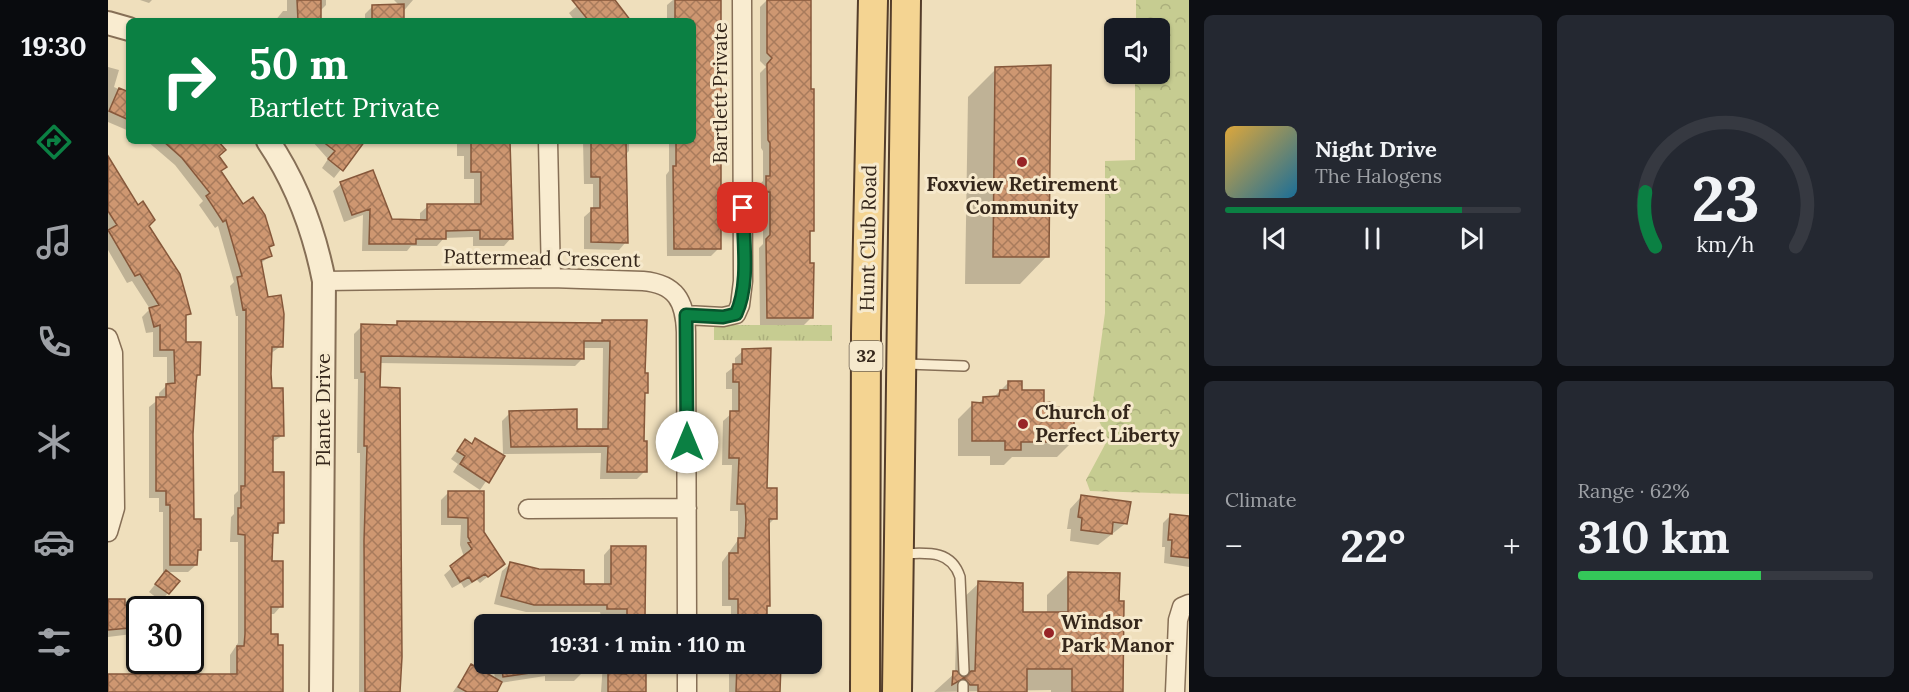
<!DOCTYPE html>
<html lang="en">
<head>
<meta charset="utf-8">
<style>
  :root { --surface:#171b24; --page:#242831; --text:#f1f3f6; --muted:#9ea1a6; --line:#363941; --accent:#0b8043 }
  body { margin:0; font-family:Lora,serif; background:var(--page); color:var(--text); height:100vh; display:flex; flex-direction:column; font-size:22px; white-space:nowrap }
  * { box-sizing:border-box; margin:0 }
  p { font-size:20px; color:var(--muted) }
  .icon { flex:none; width:33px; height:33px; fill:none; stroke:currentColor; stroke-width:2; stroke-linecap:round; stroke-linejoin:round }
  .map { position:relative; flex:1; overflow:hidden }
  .side { display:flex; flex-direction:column; gap:15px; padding:15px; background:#0d0f14; width:720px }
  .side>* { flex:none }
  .banner { position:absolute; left:18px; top:18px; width:570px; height:126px; border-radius:9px; box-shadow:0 2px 4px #0004; background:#0b8043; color:#fff; overflow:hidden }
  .tools { position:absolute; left:996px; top:18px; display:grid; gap:12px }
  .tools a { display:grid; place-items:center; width:66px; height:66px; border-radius:9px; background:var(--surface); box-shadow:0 2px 4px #0004; font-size:30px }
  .speed { position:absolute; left:18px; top:596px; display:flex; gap:12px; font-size:30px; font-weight:700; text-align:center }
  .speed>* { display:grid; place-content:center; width:78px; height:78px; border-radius:50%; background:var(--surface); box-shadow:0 2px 4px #0004; line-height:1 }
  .speed .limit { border:3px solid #111; border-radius:9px; background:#fff; color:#111 }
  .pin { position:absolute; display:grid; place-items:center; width:51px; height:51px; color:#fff; margin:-26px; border-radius:12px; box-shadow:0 3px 9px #0006 }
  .me { position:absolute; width:66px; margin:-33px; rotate:0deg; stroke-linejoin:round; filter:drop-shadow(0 0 4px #0008) }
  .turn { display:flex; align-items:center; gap:21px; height:126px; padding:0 24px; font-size:27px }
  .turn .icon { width:78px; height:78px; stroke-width:2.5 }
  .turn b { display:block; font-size:42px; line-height:51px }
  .big { font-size:45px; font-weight:800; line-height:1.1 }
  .side .widget { flex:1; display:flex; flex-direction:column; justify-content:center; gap:9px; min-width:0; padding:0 21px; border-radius:9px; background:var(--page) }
  .side .dial { align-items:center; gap:0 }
  .dial svg { height:156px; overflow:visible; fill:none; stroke:var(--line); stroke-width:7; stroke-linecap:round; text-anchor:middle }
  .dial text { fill:var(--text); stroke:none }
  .song { display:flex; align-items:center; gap:18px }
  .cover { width:72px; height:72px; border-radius:9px; background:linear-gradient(135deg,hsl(40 70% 55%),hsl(200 70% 35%)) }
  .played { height:6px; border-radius:3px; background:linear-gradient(90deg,var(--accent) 80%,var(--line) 80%) }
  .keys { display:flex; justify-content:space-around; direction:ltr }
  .heat { display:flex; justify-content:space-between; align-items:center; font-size:33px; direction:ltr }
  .charge { height:9px; border-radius:4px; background:linear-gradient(90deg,#34c759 62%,var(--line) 0) }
  .side .tiles { flex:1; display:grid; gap:15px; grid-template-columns:repeat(2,1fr) }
  .trip { position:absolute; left:366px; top:614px; width:348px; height:60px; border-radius:9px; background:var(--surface); box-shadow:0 2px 4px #0004; font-weight:800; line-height:60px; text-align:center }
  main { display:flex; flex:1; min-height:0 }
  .tab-bar { display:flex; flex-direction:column; width:108px; justify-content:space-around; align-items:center; background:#090b0e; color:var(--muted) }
  .tab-bar .icon { width:42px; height:42px }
  .tab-bar .active { color:var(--accent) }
  .tab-bar b { font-size:27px; color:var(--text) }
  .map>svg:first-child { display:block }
  .grass { fill:url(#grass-tufts) }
  .forest { fill:url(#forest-crowns) }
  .shadow { fill:#0003 }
  .building { fill:url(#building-cross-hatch); stroke:#86583b; stroke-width:1.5 }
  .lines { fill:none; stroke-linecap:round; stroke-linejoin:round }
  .service-casing { stroke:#866f56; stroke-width:12 }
  .minor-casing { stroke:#866f56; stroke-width:21 }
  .tertiary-casing { stroke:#866f56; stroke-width:26 }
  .primary-casing { stroke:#543d2a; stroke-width:32 }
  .service { stroke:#f9ecd0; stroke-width:9 }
  .minor { stroke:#f9ecd0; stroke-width:18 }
  .tertiary { stroke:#f9ecd0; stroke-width:22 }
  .primary { stroke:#f4d492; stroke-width:28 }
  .route-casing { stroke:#07532c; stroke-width:15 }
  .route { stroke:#0b8043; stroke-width:10 }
  .poi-dot { fill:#972427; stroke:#f6e9cc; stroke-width:2 }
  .labels { text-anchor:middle; stroke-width:6; stroke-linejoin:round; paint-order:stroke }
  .shield { fill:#f6e9cc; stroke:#6f6150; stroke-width:1.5 }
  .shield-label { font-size:18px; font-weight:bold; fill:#35271b }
  .street-label { font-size:20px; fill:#35271b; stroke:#f6e9cc }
  .poi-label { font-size:20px; font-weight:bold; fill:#35271b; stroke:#f6e9cc; text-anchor:start }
</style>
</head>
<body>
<main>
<nav class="tab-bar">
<b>19:30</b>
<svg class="icon active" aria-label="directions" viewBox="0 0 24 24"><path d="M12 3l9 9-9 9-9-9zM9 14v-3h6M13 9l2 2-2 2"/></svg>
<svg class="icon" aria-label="music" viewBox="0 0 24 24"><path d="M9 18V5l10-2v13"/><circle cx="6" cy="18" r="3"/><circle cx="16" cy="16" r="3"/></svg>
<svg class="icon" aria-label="phone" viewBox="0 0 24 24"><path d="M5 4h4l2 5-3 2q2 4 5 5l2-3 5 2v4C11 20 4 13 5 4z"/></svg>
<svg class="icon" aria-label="climate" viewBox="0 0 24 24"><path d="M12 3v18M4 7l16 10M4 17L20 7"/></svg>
<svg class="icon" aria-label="car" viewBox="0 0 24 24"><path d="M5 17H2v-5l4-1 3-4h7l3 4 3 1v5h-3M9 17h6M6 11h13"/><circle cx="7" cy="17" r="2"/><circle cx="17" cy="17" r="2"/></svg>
<svg class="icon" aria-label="filters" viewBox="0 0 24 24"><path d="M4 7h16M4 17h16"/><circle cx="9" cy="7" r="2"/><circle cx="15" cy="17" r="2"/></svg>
</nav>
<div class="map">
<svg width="1081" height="692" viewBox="0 0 1081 692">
  <defs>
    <pattern id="grass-tufts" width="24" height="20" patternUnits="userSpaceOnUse" patternTransform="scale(1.5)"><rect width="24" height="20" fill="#c6cc91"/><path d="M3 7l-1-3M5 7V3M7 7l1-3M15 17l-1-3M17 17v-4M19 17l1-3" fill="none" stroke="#abaf7c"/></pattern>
    <pattern id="forest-crowns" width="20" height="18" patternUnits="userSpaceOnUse" patternTransform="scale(1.5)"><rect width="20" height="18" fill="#c6cc91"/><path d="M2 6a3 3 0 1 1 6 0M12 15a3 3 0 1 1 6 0" fill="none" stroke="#abaf7c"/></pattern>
    <pattern id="building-cross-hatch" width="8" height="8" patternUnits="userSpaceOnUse" patternTransform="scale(1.5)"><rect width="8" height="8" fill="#ce9771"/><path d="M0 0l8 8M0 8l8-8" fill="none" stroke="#a87b5c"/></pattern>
  </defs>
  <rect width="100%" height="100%" fill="#efdfbc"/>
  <path class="grass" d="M606,325H724V341L606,340Z"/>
  <path class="forest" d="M1028,0H1081V494L982,491L978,480L1000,439L984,407L997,313V161L1027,160V74H1052V28H1028Z"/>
  <path class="shadow" d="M32,0H44L41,3Z
    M179,0H218V5L211,12V21H167L175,11H179Z
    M286,0H305L287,21H257V14L265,6H292Z
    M476,0H505L513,21H467L461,13Z
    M565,0H611V248L603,256H559L558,175L561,171V141H585V21H559V5Z
    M659,0H701L704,230L700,234V264L704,317L696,325H652L651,248L655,244V199H651V185L655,181V151L653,148L652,73L658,67L652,61V7Z
    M0,67L11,70L6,87L21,94V131L0,122Z
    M888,69L939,256L912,284H857L860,97Z
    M39,141H108L112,172L164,245L160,249L162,256L152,264L159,299L173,346L162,354L163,390L174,436L163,443V474L174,522L163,538V562L173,606L166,614H161V636L173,692H0V675H122V655L130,643V542H122L123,517L126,514V495L130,491V316H128L122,286L126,282L110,226L107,228L91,205L95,201L67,165Z
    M204,141H255L226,178L214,168L220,159Z
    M349,141H399L400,188H404L403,238L396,246H365V237L336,238L329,246H303L299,251H254L255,215L236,222L225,191L233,184L283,220L312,221V213L320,206H366V179H356V156H349Z
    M475,141H521V151L517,155L518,242L511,250L476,249V217L485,209V184H476Z
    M0,167L39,226L81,313L77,317V343L91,375L87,378L84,433L85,521L91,550L88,553V565L80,572H59L60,593L53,601L41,592L57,572H55V512H51V498H41V407L51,399V393L59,385V357H45V332L38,333L34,317L42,309L24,281L19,283L0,250Z
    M495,321L535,374L538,393L536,395L535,443L537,471L529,479H492L493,453L395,454L394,421L402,413L467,430H494L495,348H474V359L467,366L271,363L291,692H251L252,453H249L250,379H246V334L254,326H286L290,323L491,325Z
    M635,351L658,490L667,518L659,526L661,606L658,609V624L623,622V606H614V562L630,540V511H622L624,465H614L615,421L624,413V389H618V373L627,366V358Z
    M901,382L942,409L965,441L949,457H904L896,465H882V456H850V419L865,404H870L876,398H885Z
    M367,440L395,457L372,490L345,472L350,464L343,459L357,441L363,445Z
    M341,492L375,532L395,564L372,583L369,580L356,588L353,583L344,588L336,575L356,557L352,545L353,525H333V500Z
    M973,497L1018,523L990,545L962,541L963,529H959L962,509Z
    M1063,515L1081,517V567L1056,563L1057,547H1054L1055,523Z
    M503,547H536L537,624H495L492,612H418L386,604L394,571L402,564L474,585H496V555Z
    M961,574L1014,692H943V690L826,692L847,673L849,604L871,583L914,614H939V595Z
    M0,600L16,607L76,608L32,609V626L24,634L0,637Z
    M385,663H474V673L466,681H437V676L392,683L387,692H345L363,666L387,679Z
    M495,663H537V692H493Z
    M621,663H671L670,692H621Z"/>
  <path class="building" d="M189,0H213V21H190Z
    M464,0H507L523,21H481Z
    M567,0H613V249H566L565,166H568V141H585V21H567Z
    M659,0H703V89H706V231H702V263H706L705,318H659L658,239L662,235V192H658V176H662V143L660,140L659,64L664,58L659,53Z
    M296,4V21H264V5Z
    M943,65L941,257H885L887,67Z
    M11,88L21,92V120L1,111Z
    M55,141H110L118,150L111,156L119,167L113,171L135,204L145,197L157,215L166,245L161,247L164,256L153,260L160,297L173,295L176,314L175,347H164L163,374L164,388H175L176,436H165V472H176V523H170V533H165L164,561H175V607H163V634H170V645H175V692H0V674H129V646H136L137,634V535L130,534V508H133V486H137L138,309L135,310L129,277L134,276L118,220L115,222L98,196L102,193L74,158Z
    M214,141H257L235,171L220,159L227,151Z
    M363,141H402L405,239H372V230L338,231V239H308V244H261L262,209L244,215L232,182L265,170L284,219L319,220V204H373V172H363Z
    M483,141H518L520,243L483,242V208H492V177H483Z
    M0,156L30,205L35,201L47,220L41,226L72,274L79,299L83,314L78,315V342H93L92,375H89L88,383L85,434L86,519H93V550H90L89,565H62V505H58V491H48V397H58V384L67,383L66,350H52V325L46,327L41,308L51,305L32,274L27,276L0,230L9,225L0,211Z
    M494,320H539L537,373H540V393H537L536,441H539V472H499L500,446L403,447L401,411L469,409V429H500L502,341H476V359L273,356L272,387L292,388L294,657L292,692H257L256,541L259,446H256L257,372H253V324L289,325V321L494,323Z
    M663,348L659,488H669V519H661L662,606H659V615H630V599H621V553H630V538H637L638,520L637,504H629L631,458H621L622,411H631V382H625V364H634V349Z
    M900,381H914V390H936V403L944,402V407H966V442H913V450H897V441H864V402L875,403V397L891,396L892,390H900Z
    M367,438L397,456L381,483L352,464L357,456L349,451L357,439L364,444Z
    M340,491H376V532L397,564L380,577L377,574L364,582L361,577L352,582L342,566L364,549L360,543L363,542L360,537V518L340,517Z
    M973,495L1023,502L1019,524L1005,522L1004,534L973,530L974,518L970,517Z
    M1062,514L1081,516V558L1063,556L1064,540H1060Z
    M503,546H538L537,618L519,617V609H499V605H426L393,596L402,562L431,569L476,570V584H503Z
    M58,570L72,581L61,594L47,584Z
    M960,572L1012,573L1011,601H1016L1015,692H964V669H919V692H870V685H862L856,678L844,685L845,671H849L856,678L863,671H867L870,581L915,583V612H960Z
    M0,599H17V605L32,606V627L0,630Z
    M393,663H434L435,671L395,677Z
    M629,663H673L672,692H628Z
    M363,664L394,682L389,692H359L350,687Z
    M517,666H538V692H500V673L518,674Z"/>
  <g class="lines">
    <defs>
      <path id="service" d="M798,364L856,366
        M793,554C818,553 843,549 852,577L856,671
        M855,692V685"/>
      <path id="minor" d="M440,141L443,278
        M216,281L443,278L535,281C568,284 577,301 578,332L579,624
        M578,315L615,317L628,314L632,305L635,281L634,0
        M0,338L5,353L7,508L0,532
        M420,509L579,508
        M579,692V663
        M1067,692L1070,620L1074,607L1081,604"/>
      <path id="tertiary" d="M0,23L21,29
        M160,141C189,184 206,230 216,281L213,692"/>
      <path id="primary" d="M757,692L758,333L765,0
        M789,692L798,0"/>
    </defs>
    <use href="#service" class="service-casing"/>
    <use href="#minor" class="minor-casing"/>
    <use href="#tertiary" class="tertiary-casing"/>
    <use href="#primary" class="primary-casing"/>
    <use href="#service" class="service"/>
    <use href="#minor" class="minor"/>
    <use href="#tertiary" class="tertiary"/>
    <use href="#primary" class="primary"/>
  </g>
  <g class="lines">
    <defs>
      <path id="route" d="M579,442L578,315L615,317L628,314C642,284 635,241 635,208"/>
    </defs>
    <use href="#route" class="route-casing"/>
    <use href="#route" class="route"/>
  </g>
  <g class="poi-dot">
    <circle cx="914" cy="162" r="6"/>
    <circle cx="915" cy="424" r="6"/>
    <circle cx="941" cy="633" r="6"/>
  </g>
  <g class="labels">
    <rect class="shield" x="741.5" y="341" width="33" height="30" rx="4.5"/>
    <g class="shield-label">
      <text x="758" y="362">32</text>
    </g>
    <g class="street-label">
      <text transform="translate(612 93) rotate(-90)" y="7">Bartlett Private</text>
      <text transform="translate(760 238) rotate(-89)" y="7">Hunt Club Road</text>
      <text transform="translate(434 258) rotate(1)" y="7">Pattermead Crescent</text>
      <text transform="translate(215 410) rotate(-90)" y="7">Plante Drive</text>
    </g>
    <g class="poi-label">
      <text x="914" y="191" text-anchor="middle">Foxview Retirement<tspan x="914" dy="23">Community</tspan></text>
      <text x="927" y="419">Church of<tspan x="927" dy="23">Perfect Liberty</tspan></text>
      <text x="953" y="629">Windsor<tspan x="953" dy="23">Park Manor</tspan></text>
    </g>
  </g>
</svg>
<div class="tools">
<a><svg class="icon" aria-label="sound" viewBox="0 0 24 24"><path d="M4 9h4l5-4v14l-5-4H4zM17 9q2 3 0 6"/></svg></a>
</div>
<div class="speed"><div class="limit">30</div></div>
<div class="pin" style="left:635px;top:208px;background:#d93025"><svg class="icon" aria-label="arrive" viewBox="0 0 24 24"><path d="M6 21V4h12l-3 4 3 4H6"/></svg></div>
<svg class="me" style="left:579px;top:442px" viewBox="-20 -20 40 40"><circle r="19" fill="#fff"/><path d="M0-13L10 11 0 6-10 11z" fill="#0b8043"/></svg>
<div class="trip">19:31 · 1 min · 110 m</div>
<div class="banner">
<div class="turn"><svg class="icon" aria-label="right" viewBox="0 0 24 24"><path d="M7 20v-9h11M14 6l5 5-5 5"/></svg><div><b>50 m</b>Bartlett Private</div></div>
</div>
</div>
<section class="side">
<div class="tiles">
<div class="widget">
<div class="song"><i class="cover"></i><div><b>Night Drive</b><p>The Halogens</p></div></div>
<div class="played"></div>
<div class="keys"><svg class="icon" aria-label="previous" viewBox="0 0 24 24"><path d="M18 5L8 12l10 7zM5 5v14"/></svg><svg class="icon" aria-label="pause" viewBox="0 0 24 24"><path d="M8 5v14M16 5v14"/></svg><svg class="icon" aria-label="next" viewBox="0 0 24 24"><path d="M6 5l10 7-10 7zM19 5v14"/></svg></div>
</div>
<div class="widget dial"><svg viewBox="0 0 100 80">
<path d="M14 69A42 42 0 1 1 86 69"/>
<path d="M14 69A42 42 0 0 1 9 41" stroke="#0b8043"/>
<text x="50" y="56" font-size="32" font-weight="700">23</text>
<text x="50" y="72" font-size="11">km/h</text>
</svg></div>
<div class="widget"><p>Climate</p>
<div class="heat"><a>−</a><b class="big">22°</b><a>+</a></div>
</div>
<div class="widget"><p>Range · 62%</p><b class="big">310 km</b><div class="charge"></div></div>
</div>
</section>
</main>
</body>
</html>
